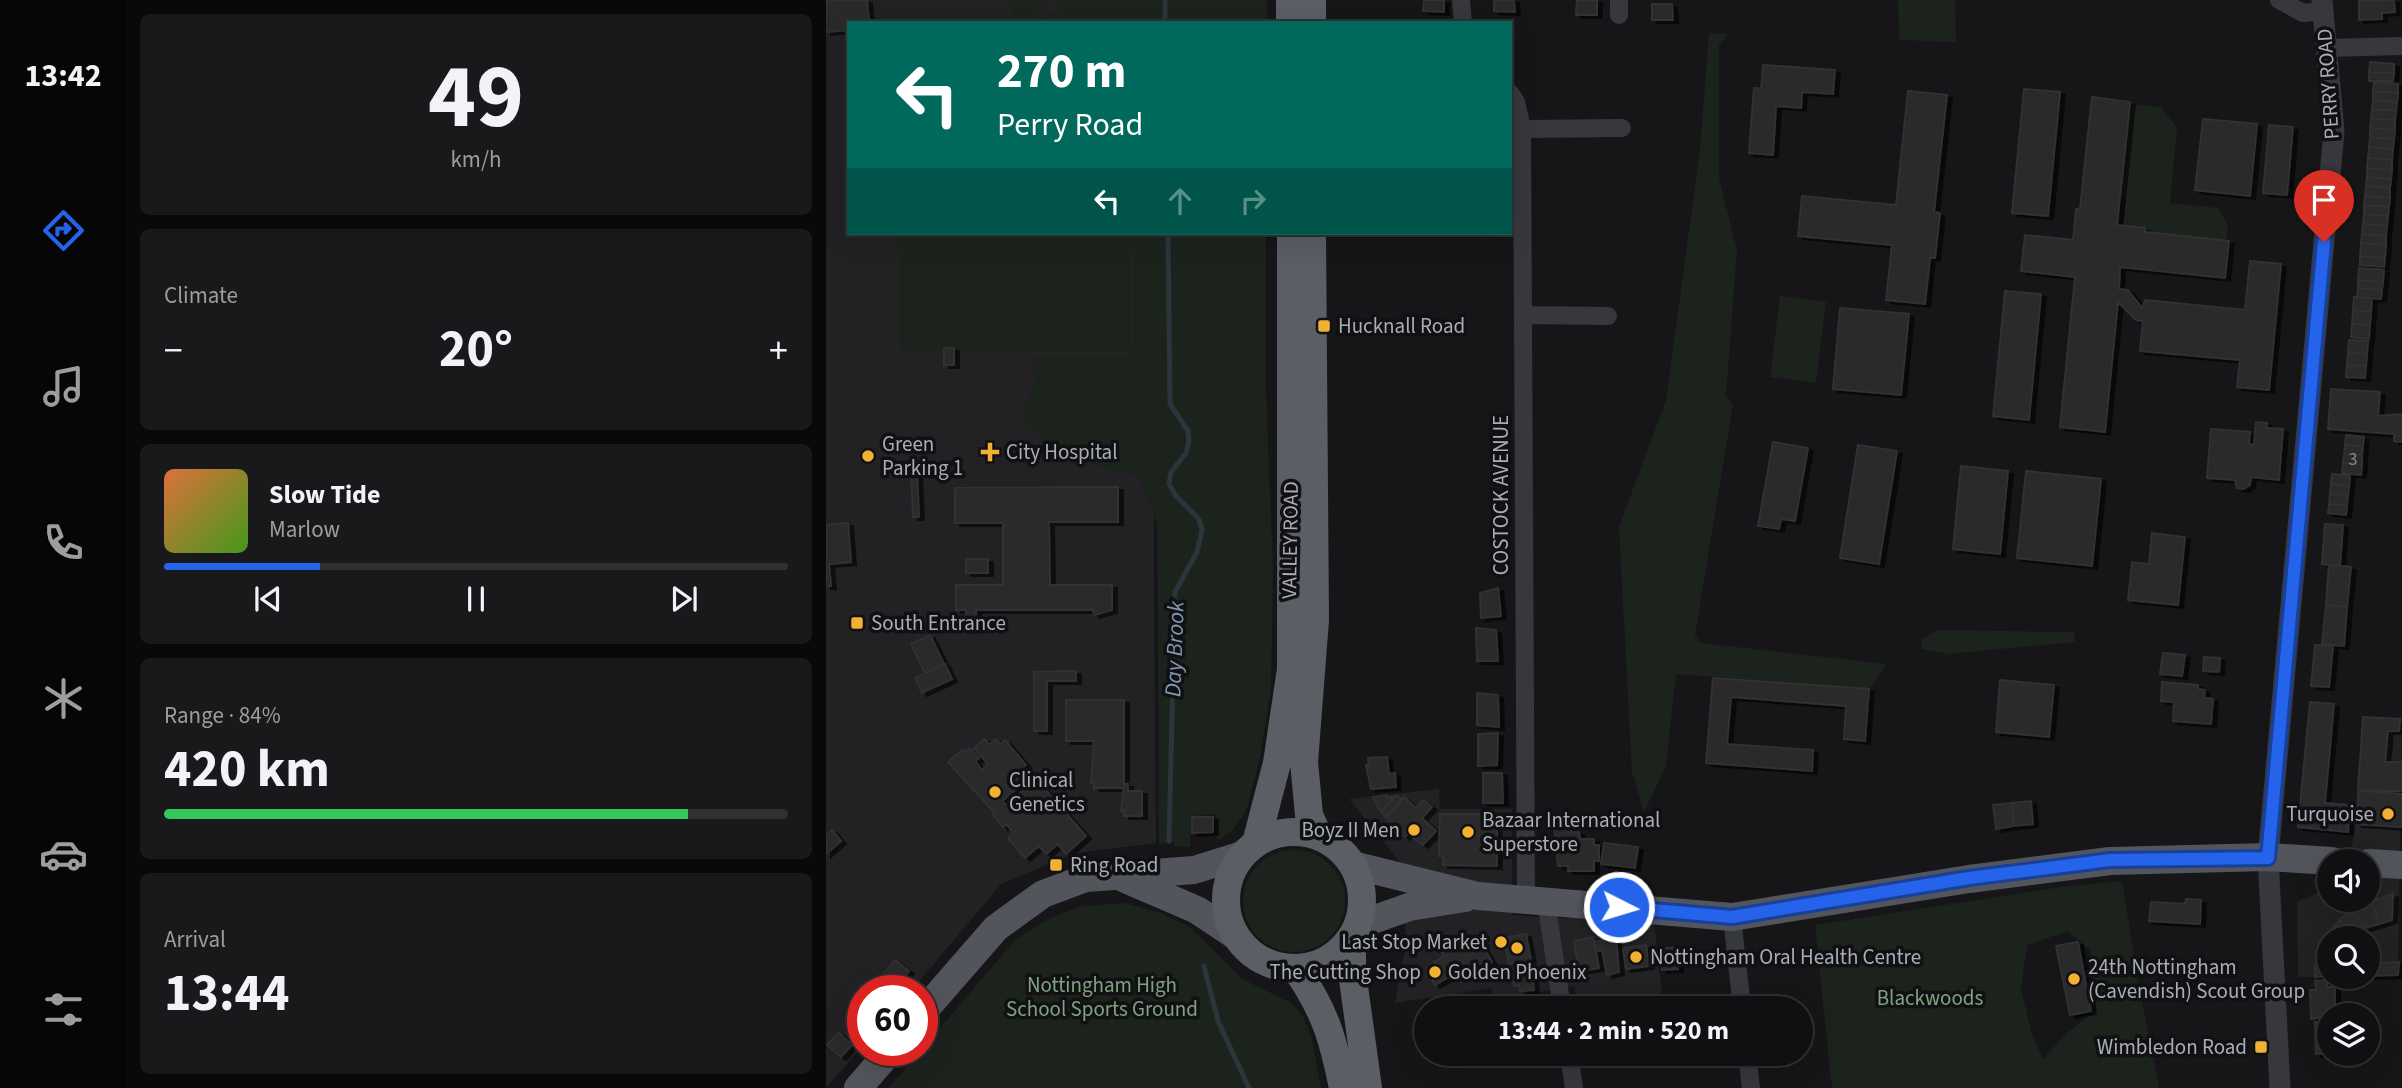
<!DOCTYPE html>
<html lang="en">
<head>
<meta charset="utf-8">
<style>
  :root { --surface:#101012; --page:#19191b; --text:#f1f3f6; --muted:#9c9d9f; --line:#303032; --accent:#2563eb }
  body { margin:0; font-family:"Source Sans 3",sans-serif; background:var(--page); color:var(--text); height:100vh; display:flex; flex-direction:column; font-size:26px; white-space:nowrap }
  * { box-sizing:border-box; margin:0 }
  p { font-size:23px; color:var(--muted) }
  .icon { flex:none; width:38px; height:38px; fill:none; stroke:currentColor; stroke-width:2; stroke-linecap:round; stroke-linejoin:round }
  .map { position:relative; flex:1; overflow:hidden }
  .details { display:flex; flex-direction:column; gap:14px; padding:14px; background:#09090a; width:700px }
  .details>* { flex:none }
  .banner { position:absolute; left:21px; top:21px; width:665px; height:214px; border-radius:0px; box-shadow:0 7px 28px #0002,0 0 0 2px var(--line); background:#00695c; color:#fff; overflow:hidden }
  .tools { position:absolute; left:1491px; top:849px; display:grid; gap:14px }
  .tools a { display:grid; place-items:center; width:63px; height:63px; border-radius:50%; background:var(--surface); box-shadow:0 7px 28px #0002,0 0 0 2px var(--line); font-size:35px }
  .speed { position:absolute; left:21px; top:975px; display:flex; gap:14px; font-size:35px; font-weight:700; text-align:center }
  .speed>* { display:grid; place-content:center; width:91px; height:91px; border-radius:50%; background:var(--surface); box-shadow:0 7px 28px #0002,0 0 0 2px var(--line); line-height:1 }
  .speed .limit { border:10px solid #d22; background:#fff; color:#111 }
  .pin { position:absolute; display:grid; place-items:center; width:60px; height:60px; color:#fff; margin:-72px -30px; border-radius:50% 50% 50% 0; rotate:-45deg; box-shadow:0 0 7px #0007 }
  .pin .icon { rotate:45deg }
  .me { position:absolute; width:77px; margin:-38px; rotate:95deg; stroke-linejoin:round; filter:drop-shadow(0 0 5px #0008) }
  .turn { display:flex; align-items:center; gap:24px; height:147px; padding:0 35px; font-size:32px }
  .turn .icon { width:91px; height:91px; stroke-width:2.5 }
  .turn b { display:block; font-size:49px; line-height:60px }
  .lanes { display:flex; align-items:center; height:66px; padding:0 35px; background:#0003; justify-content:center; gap:35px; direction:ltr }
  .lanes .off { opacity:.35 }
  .big { font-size:52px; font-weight:700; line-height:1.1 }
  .details .card { flex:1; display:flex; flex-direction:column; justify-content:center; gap:10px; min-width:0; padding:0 24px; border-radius:10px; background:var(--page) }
  .details .dial { align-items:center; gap:0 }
  .dial b { font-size:91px; line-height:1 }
  .song { display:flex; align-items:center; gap:21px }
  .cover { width:84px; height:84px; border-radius:10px; background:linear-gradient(135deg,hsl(20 70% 55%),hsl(100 70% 35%)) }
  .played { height:7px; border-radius:4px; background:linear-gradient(90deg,var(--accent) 25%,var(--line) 25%) }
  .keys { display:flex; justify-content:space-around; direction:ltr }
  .heat { display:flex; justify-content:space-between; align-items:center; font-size:38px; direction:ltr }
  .charge { height:10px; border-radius:5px; background:linear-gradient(90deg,#34c759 84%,var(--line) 0) }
  .trip { position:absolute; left:588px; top:996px; width:399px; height:70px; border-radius:35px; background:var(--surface); box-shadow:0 7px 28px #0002,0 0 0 2px var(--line); font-weight:700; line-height:70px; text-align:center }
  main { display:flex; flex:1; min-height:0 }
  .dock { display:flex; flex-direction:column; width:126px; justify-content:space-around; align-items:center; background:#060607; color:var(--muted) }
  .dock .icon { width:49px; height:49px }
  .dock .on { color:var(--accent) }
  .dock b { font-size:32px; color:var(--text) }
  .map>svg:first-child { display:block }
  .built { fill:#222225 }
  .green { fill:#1c231d; fill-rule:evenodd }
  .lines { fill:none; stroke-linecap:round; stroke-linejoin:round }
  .stream { stroke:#2c353c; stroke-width:5 }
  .building { fill:#29292c; stroke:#303034; stroke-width:2; filter:url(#shadow) }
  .minor { stroke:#37383d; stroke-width:18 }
  .tertiary { stroke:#37383d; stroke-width:21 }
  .primary { stroke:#53555c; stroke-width:28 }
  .trunk { stroke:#5b5e65; stroke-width:28 }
  .route-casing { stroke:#184099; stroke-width:18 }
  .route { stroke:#2563eb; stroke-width:12 }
  .poi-dot { fill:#f2b134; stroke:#111113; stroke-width:2.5 }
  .labels { text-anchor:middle; stroke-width:7; stroke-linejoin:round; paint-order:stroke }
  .number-label { font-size:18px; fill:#888b94 }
  .street-label { font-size:21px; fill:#a8adb8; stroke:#111113 }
  .poi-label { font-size:21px; fill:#a8adb8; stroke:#111113; text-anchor:start }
  .park-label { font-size:21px; fill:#7fa381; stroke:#111113 }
  .water-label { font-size:23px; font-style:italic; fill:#7f9bb3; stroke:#111113 }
</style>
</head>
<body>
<main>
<nav class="dock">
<b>13:42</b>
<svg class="icon on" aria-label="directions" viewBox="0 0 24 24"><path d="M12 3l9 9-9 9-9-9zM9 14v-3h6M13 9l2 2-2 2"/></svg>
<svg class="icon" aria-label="music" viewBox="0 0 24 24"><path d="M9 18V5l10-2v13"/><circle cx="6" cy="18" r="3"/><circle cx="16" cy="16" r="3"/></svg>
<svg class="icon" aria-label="phone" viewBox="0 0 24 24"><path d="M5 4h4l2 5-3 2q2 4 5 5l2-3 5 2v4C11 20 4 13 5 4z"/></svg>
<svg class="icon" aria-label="climate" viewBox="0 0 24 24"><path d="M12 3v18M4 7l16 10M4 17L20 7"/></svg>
<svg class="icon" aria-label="car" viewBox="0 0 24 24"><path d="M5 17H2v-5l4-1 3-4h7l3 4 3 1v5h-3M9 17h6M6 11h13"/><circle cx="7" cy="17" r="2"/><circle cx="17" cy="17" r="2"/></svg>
<svg class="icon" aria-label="filters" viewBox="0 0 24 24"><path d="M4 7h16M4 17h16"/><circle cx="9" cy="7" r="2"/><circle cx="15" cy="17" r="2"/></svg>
</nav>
<section class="details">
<div class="card dial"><b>49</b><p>km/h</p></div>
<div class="card"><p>Climate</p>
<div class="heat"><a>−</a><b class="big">20°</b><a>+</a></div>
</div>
<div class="card">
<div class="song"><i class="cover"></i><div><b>Slow Tide</b><p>Marlow</p></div></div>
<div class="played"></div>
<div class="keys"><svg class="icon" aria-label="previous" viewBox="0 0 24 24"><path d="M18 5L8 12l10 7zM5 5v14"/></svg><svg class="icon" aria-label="pause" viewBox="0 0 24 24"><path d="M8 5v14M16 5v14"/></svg><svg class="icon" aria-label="next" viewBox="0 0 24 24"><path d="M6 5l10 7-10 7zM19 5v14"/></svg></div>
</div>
<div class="card"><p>Range · 84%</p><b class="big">420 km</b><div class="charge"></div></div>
<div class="card"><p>Arrival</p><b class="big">13:44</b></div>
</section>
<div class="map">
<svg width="1576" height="1088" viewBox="0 0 1576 1088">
  <defs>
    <filter id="shadow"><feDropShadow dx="5" dy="3" stdDeviation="0" flood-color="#0009"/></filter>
  </defs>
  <rect width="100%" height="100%" fill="#161618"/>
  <path class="built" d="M0,0H323V23H23V233H326L330,843L250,853L175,884L86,990H37V1046L0,1088Z
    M1537,716L1576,720L1572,975L1542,976V938H1503L1504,977H1472L1471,902L1503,888V900H1542V861H1525Z
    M613,789L614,809H686V915L828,923L836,993L751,1004L749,986L669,999L665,988L569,1003L580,944L577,866L523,799Z"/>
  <path class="green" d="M192,0H223L205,18L207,23H183L187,4Z
    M229,0H441V23H208L237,7Z
    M1072,0H1129L1130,42L1073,40Z
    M883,33L902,34L893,45V178L911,250L900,396L907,404L869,635L875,643L1061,664L1043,689L850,674L840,766L818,812L806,772L793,527L840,400L874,150Z
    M1303,104L1335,107L1351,128L1344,203L1392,208L1402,226L1400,241L1319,232V228L1297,225L1300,199L1294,198Z
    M72,233H305L304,352L74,350Z
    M308,233H440V391L447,571L445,688L434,758L420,811L407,830L391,841V814L365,816L364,847L349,846L348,842L333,844L331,523L312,476L243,459L237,450L198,424L199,405L210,382L206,357H299L307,350Z
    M954,296L1000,302L990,383L944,377Z
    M1111,630L1248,632L1249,642L1122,654L1096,649V639Z
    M417 901a51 51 0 1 1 102 0a51 51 0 1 1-102 0Z
    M1296,881L1312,981L1333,1088H1006L989,925L1235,887ZM1242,931L1265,951L1270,1010L1241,1033L1217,1059L1206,1035L1195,989L1201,945Z
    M299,903L335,913L365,928L416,979L467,1004L477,1017L485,1035L495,1088H63L189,940L224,918L257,906Z"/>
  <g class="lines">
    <path class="stream" d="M339,0V23
      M342,233L344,404L362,431L363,441L360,453L345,472L343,484L350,496L373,519L376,530L371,552L349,592L343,841
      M378,966L392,1021L423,1088"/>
  </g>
  <path class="building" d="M0,0H41L43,23H23V30L0,32Z
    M598,0H618V12L597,11Z
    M668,0H688L689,12L668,11Z
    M751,0H771V15H750Z
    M1568,0L1569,12L1556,13V19L1533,20V1Z
    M826,4H846L847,20H826Z
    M1544,62L1568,64V73L1543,72Z
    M937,65L1009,70L1007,94L976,92L975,108L950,106L947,155L923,153L928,88L935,89Z
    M1543,72L1568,73L1567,81H1543Z
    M1548,82L1572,84V93L1547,91Z
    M1198,89L1234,92L1222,216L1186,213Z
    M1082,91L1121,95L1108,212L1114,213L1109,258H1104L1099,304L1060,300L1066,245L972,236L976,196L1070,205Z
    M1547,91L1572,93L1571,102L1547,100Z
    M1266,97L1304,102L1291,225L1319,228V232L1403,241L1399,278L1294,267L1293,289L1302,290L1316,308L1319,300L1419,310L1424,261L1455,264L1443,390L1411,387L1414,360L1314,351L1317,321L1310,320L1292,302L1279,432L1234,427L1249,277L1195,271L1199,235L1247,240L1250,209H1254Z
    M1547,100L1571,102L1570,111L1546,109Z
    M1546,109L1570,111L1569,120L1545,119Z
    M1377,119L1431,124L1424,196L1369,190Z
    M1545,119L1569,120V130L1544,128Z
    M1443,125L1467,127L1461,195L1437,193Z
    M1544,128L1569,130L1568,139L1544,137Z
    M1544,137L1568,139L1567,149L1543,147Z
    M1543,147L1567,149L1566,160L1542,158Z
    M1542,158L1566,160V170L1541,168Z
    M1541,168L1566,170L1565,179L1541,177Z
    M1541,177L1565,179L1564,188L1540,186Z
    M1540,186L1564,188V198L1539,196Z
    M1539,196L1564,198L1563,207L1538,205Z
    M1538,205L1563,207L1562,216L1538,214Z
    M1538,214L1562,216L1561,226L1537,224Z
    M1537,224L1561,226L1560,236L1536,234Z
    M1536,234L1560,236V245L1535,243Z
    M1535,243L1560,245L1559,258L1534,256Z
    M1534,256L1559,258L1558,267L1534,265Z
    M1533,268L1558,270L1557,282L1532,280Z
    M1532,280L1557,282L1556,290L1532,288Z
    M1532,288L1556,290L1555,299L1531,297Z
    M1179,291L1215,294L1203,420L1167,416Z
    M1528,297L1546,298L1545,312L1527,310Z
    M1014,308L1083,314L1075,395L1007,389Z
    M1527,310L1545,312L1544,325L1526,324Z
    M1526,324L1544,325L1543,339L1525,337Z
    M1523,340L1542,341L1541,354L1522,352Z
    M118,348H128V365H118Z
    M1522,352L1541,354L1540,366L1521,365Z
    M1521,365L1540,366L1539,378L1520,377Z
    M1505,389L1554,392L1552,416L1576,414V442L1568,441V434L1502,429Z
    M1430,422L1441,423V428L1457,429L1453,480L1425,477L1424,485L1418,489L1411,488L1409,480L1381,478L1385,429L1424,432L1423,444L1428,445Z
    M1520,435L1538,437L1537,446L1519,445Z
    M947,442L982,448L969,521L955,519L953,529L932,526Z
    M1032,445L1071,451L1053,564L1014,558Z
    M1519,445L1537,446L1536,455L1518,454Z
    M1518,454L1536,455V465L1517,463Z
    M1517,463L1536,465L1535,475L1516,473Z
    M1135,466L1182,471L1174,554L1127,549Z
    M1200,471L1275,479L1266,566L1191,558Z
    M85,472H91L93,517H87Z
    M1506,474L1524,476L1523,486L1505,484Z
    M1505,484L1523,486L1522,495L1504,494Z
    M292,487V522H223L224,585H286V610L268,615L267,610H150V617H140V610H130V585H177V523H129V488Z
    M1504,494L1522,495L1521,505L1503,504Z
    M1503,504L1521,505L1520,515L1502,513Z
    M22,523L25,562L3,564L5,586H0V525Z
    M1499,524L1517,525L1514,566L1496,564Z
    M1326,533L1359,537L1352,605L1302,600L1306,562L1323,564Z
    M140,559H162V573H140Z
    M1503,565L1525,567L1521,607L1500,605Z
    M672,588L675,616L655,618L654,593Z
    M1500,605L1521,607L1518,646L1496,644Z
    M650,628L670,630L672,661H651Z
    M104,635L118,664L99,673L85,644Z
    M1489,645L1507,646L1503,687L1485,686Z
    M1337,653L1359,655L1356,676L1334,674Z
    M1378,657L1394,658L1393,672L1377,671Z
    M119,664L126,679L96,693L89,678Z
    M250,671V681H221V731H208V672Z
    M887,678L1043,689L1039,741L1018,739L1020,706L905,697L901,744L987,750L986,771L880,763Z
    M1174,680L1228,685L1223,737L1170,732Z
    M1336,682L1372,685V689L1379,690L1378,698L1387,699L1385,724L1347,721L1348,702L1335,701Z
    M651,693L672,695L673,727L651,725Z
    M240,700H298V788H268V783H265L268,741H240Z
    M1484,702L1508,704L1499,803L1524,805L1522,832L1472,827Z
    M1537,717L1574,719L1573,731H1562L1559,762H1576V791L1532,790Z
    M672,733L671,765L652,766V734Z
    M159,739L163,745L170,739L174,745L179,740L200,765L192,772L200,781L176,801L180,805L210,779L260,836L240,854L232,844L220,854L213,846L199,858L182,838L188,833L180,824L177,827L167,815L169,813L122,762L137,749L140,752L144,748L153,758L149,761L156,770L162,764L148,748Z
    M561,757L563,774L569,773L570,787L545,789L540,765H543L542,758Z
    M657,773H676L677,803H657Z
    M298,784H302V791H316V816H298V811H295Z
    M1533,791L1576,794V827L1531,824Z
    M561,795L562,798L569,796L555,812L547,797Z
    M569,796L577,799L560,817L555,812Z
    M578,797L590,808L597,800L606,807L596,818L610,831L597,845L582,834L579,837L560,817Z
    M1205,801L1207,824L1188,826L1186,803Z
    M1186,803L1188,826L1170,829L1167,805Z
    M614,814H664V823L671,824V866L617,865V856H613Z
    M366,817H387V832L366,833Z
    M734,825H745V832H753L754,839H768V845H773V861H768V871H742V866H732L728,827Z
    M6,830L15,841L0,854V835Z
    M778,843L812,847L809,868L775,864Z
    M1567,894L1566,920L1553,924L1546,901Z
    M1360,899L1375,900L1374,924L1323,921L1325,902L1359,904Z
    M1546,901L1553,924L1539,928L1525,908Z
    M1525,908L1539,928L1529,938L1500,936Z
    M700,934L705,960L683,964L678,938Z
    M1500,936L1503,938L1504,976L1489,977V966Z
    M767,937L773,968L753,971L748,941Z
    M790,938L793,972L781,975L776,950L770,951L768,942Z
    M646,940L648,943L653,940L666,962L632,978L630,973L609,985L602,972L611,967L608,962L618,956L616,953Z
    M1252,942L1265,1011L1244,1015L1230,946Z
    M820,945L823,966L800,969L797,948Z
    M850,947L852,969L836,970L834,949Z
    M69,960L83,971L70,986L57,975Z
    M1573,962L1572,975L1542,976V964Z
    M706,969L708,990L694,991L693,985L688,986L686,974Z
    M55,977L68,988L65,990H44Z
    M1501,980V987H1509V1015L1485,1019L1484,990H1490L1489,981Z
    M718,996L719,1008H696L695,998Z
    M1503,1021V1053L1490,1054L1489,1022Z
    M13,1033L26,1045L15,1057L1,1045Z"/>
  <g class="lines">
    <path class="minor" d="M635,0L637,23
      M793,0V15
      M1453,0L1477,13L1497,11
      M1502,48L1576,46
      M684,93L690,102L696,129L700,900
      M696,129L796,128
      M697,315L782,316
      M720,901L736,1008
      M906,917L916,1008
      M743,1054L748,1088
      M921,1054L925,1088"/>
    <path class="tertiary" d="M1454,1088L1442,857L1508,131L1496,0"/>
    <path class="primary" d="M1542,863L1576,865
      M527,865L652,896L906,917L1143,879L1284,861L1442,857L1506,861
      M299,879L371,910L410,936
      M532,925L583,907L639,898
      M96,1013L170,928L217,894L260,878L368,870L416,855
      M32,1088L65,1050"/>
    <path class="trunk" d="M464,0V23
      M486,0V23
      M486,233L489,620L478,762L483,815L493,837
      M400 900a68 68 0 1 1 136 0a68 68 0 1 1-136 0Z
      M430,843L451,763L465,669V233
      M526,936V972L542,1088
      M470,969C499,1011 507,1038 517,1088"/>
  </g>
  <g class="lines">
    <defs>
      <path id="route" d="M793,907L906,917L1143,878L1284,860L1442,858L1498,242"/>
    </defs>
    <use href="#route" class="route-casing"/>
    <use href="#route" class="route"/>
  </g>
  <g class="poi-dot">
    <rect x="491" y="319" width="14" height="14" rx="3.5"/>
    <path d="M160.5 441.5h7v7h7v7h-7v7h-7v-7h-7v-7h7z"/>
    <circle cx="42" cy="456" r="7"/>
    <rect x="24" y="616" width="14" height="14" rx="3.5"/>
    <circle cx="169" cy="792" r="7"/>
    <circle cx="1562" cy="814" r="7"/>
    <circle cx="588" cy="830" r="7"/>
    <circle cx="642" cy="832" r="7"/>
    <rect x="223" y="858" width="14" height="14" rx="3.5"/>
    <circle cx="675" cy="942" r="7"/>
    <circle cx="691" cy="948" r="7"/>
    <circle cx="810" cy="957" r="7"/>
    <circle cx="609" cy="972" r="7"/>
    <circle cx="1248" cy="979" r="7"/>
    <rect x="1428" y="1040" width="14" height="14" rx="3.5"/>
  </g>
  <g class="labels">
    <g class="number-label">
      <text x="1527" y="465">3</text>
    </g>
    <g class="street-label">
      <text transform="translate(1502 84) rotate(-94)" y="7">PERRY ROAD</text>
      <text transform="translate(675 495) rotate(-90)" y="7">COSTOCK AVENUE</text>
      <text transform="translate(464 540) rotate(-89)" y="7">VALLEY ROAD</text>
    </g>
    <g class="poi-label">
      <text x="512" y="333">Hucknall Road</text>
      <text x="56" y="451">Green<tspan x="56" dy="24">Parking 1</tspan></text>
      <text x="180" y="459">City Hospital</text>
      <text x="45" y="630">South Entrance</text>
      <text x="183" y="787">Clinical<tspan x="183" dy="24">Genetics</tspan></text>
      <text x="1548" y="821" text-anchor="end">Turquoise</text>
      <text x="656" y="827">Bazaar International<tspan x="656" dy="24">Superstore</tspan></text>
      <text x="574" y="837" text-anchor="end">Boyz II Men</text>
      <text x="244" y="872">Ring Road</text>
      <text x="661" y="949" text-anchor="end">Last Stop Market</text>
      <text x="824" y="964">Nottingham Oral Health Centre</text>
      <text x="1262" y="974">24th Nottingham<tspan x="1262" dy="24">(Cavendish) Scout Group</tspan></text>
      <text x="595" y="979" text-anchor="end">The Cutting Shop</text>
      <text x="691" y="979" text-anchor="middle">Golden Phoenix</text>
      <text x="1421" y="1054" text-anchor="end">Wimbledon Road</text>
    </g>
    <g class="park-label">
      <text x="276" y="992">Nottingham High<tspan x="276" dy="24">School Sports Ground</tspan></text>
      <text x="1104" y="1005">Blackwoods</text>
    </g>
    <g class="water-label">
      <text transform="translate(348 649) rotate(-88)" y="8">Day Brook</text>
    </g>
  </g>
</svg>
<div class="tools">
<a><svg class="icon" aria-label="sound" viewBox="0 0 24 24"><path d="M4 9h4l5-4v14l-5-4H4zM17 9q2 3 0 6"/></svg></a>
<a><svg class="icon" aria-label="search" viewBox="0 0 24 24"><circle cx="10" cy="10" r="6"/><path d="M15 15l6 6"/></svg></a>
<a><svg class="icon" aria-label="layers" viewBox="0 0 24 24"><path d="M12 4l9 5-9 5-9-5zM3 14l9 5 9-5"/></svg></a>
</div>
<div class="speed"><div class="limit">60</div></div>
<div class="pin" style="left:1498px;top:242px;background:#d93025"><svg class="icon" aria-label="arrive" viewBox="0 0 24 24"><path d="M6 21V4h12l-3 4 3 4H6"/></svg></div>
<svg class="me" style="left:793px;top:907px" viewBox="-20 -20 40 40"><circle r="17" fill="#2563eb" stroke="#fff" stroke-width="3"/><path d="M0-11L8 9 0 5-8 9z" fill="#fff"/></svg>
<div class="trip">13:44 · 2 min · 520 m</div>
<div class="banner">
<div class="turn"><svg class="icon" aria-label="left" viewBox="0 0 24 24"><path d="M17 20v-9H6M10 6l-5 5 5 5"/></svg><div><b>270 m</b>Perry Road</div></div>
<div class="lanes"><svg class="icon" aria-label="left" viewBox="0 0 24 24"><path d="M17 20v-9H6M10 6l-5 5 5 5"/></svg><svg class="icon off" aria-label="ahead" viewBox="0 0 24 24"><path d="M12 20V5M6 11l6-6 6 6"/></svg><svg class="icon off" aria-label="right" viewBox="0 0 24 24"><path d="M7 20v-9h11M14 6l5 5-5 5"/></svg></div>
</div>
</div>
</main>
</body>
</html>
